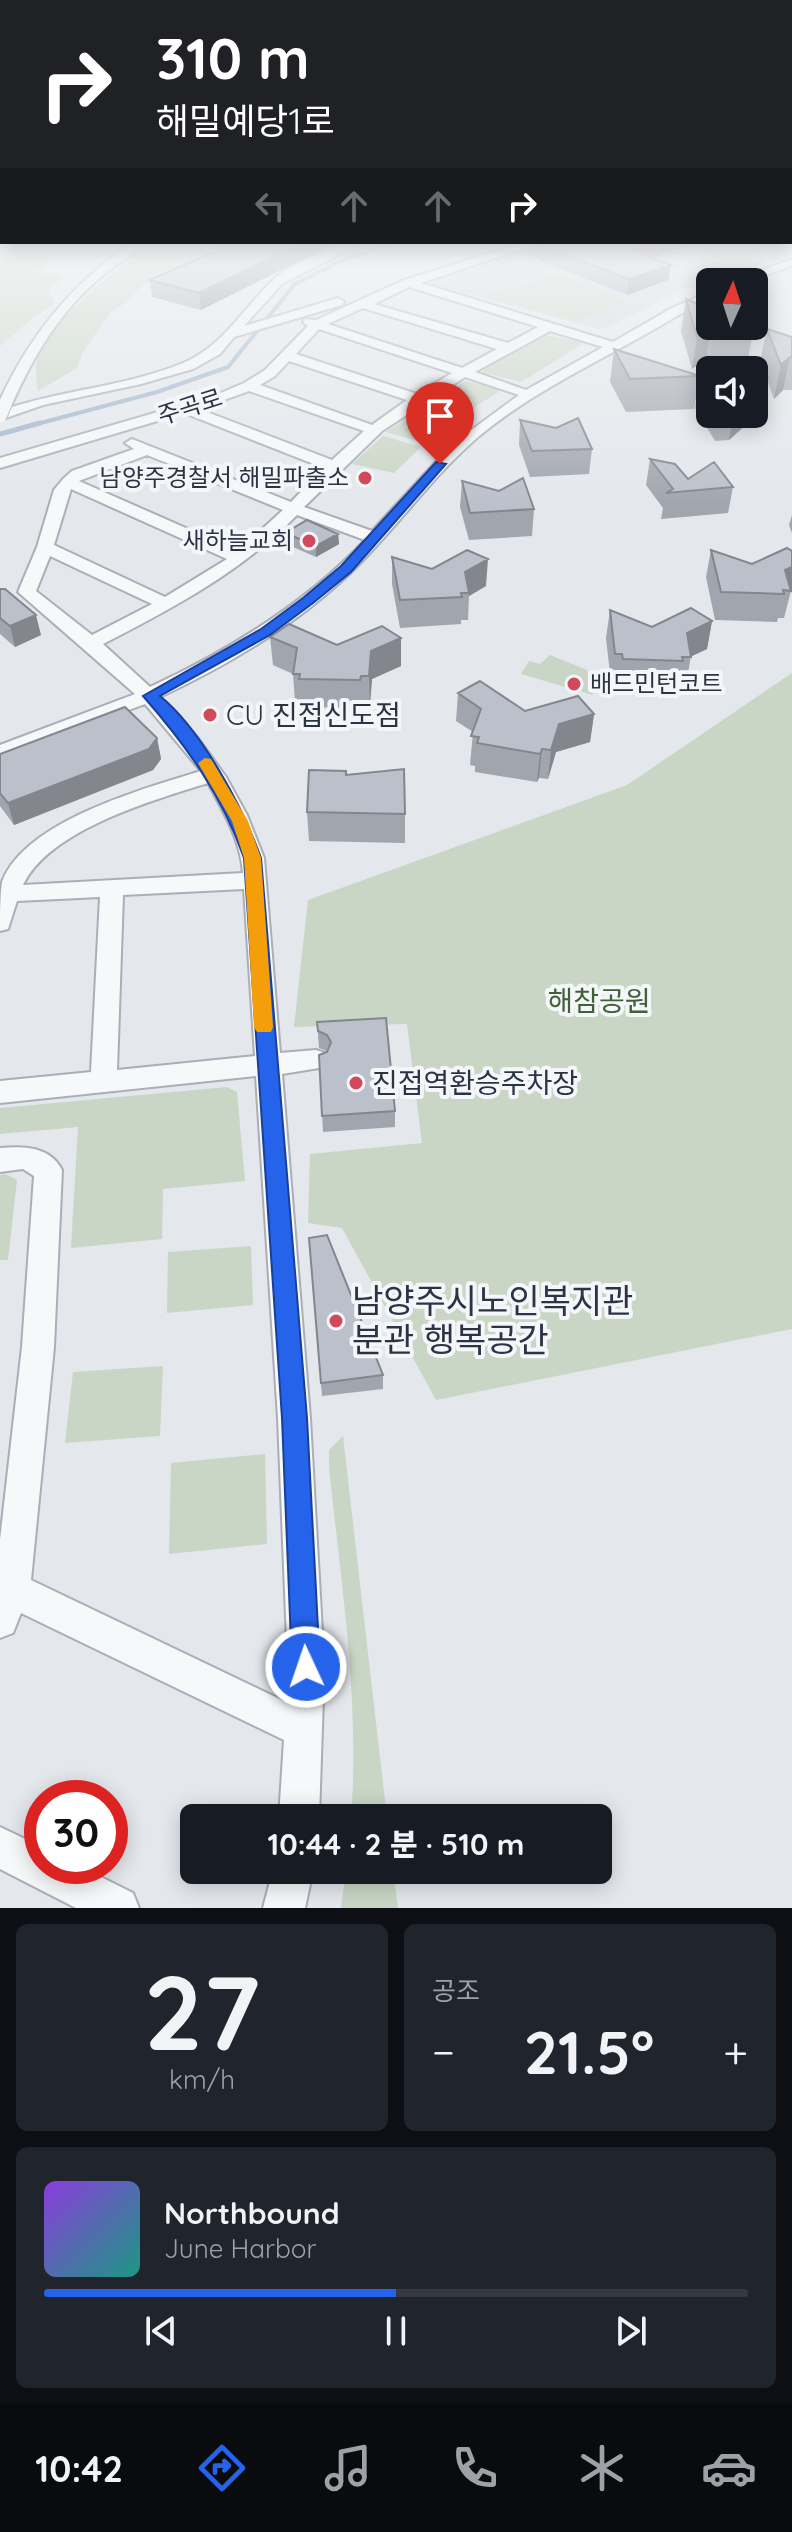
<!DOCTYPE html>
<html lang="ko">
<head>
<meta charset="utf-8">
<style>
  :root { --surface:#171b24; --page:#20242c; --text:#f1f3f6; --muted:#9ea1a6; --line:#363941; --accent:#2563eb }
  body { margin:0; font-family:Quicksand,"Noto Sans KR",sans-serif; background:var(--page); color:var(--text); height:100vh; display:flex; flex-direction:column; font-size:30px; white-space:nowrap }
  * { box-sizing:border-box; margin:0 }
  p { font-size:26px; color:var(--muted) }
  .icon { flex:none; width:44px; height:44px; fill:none; stroke:currentColor; stroke-width:2; stroke-linecap:round; stroke-linejoin:round }
  .map { position:relative; height:1908px; overflow:hidden }
  .drawer { display:flex; flex-direction:column; gap:16px; padding:16px; background:#0d0f14; flex:1 }
  .drawer>* { flex:none }
  .top-card { position:absolute; left:0px; top:0px; width:792px; height:244px; box-shadow:0 4px 20px #0003; background:#202124; color:#fff; overflow:hidden }
  .needle { width:52px; rotate:3deg }
  .fabs { position:absolute; left:696px; top:268px; display:grid; gap:16px }
  .fabs a { display:grid; place-items:center; width:72px; height:72px; border-radius:12px; background:var(--surface); box-shadow:0 4px 20px #0003; font-size:40px }
  .speed { position:absolute; left:24px; top:1780px; display:flex; gap:16px; font-size:40px; font-weight:700; text-align:center }
  .speed>* { display:grid; place-content:center; width:104px; height:104px; border-radius:50%; background:var(--surface); box-shadow:0 4px 20px #0003; line-height:1 }
  .speed .limit { border:12px solid #d22; background:#fff; color:#111 }
  .pin { position:absolute; display:grid; place-items:center; width:68px; height:68px; color:#fff; margin:-82px -34px; border-radius:50% 50% 50% 0; rotate:-45deg; box-shadow:0 0 8px #0007 }
  .pin .icon { rotate:45deg }
  .me { position:absolute; width:88px; margin:-44px; rotate:357deg; stroke-linejoin:round; filter:drop-shadow(0 0 6px #0008) }
  .turn { display:flex; align-items:center; gap:28px; height:168px; padding:0 24px; font-size:36px }
  .turn .icon { width:104px; height:104px; stroke-width:2.5 }
  .turn b { display:block; font-size:56px; line-height:68px }
  .lanes { display:flex; align-items:center; height:76px; padding:0 24px; background:#0003; justify-content:center; gap:40px; direction:ltr }
  .lanes .off { opacity:.35 }
  .big { font-size:60px; font-weight:800; line-height:1.1 }
  .drawer .widget { flex:1; display:flex; flex-direction:column; justify-content:center; gap:12px; min-width:0; padding:0 28px; border-radius:12px; background:var(--page) }
  .drawer .dial { align-items:center; gap:0 }
  .dial b { font-size:104px; line-height:1 }
  .song { display:flex; align-items:center; gap:24px }
  .cover { width:96px; height:96px; border-radius:12px; background:linear-gradient(135deg,hsl(270 70% 55%),hsl(170 70% 35%)) }
  .played { height:8px; border-radius:4px; background:linear-gradient(90deg,var(--accent) 50%,var(--line) 50%) }
  .keys { display:flex; justify-content:space-around; direction:ltr }
  .heat { display:flex; justify-content:space-between; align-items:center; font-size:44px; direction:ltr }
  .drawer .tiles { flex:1; display:grid; gap:16px; grid-template-columns:1fr 1fr }
  .widget:last-child { grid-column:span 2 }
  .trip { position:absolute; left:180px; top:1804px; width:432px; height:80px; border-radius:12px; background:var(--surface); box-shadow:0 4px 20px #0003; font-weight:800; line-height:80px; text-align:center }
  .tabs { display:flex; height:128px; justify-content:space-around; align-items:center; background:#090b0e; color:var(--muted) }
  .tabs .icon { width:56px; height:56px }
  .tabs .current { color:var(--accent) }
  .tabs b { font-size:36px; color:var(--text) }
  .map>svg:first-child { display:block }
  .built { fill:#d2d6de }
  .green { fill:#c9d6c5 }
  .lines { fill:none; stroke-linecap:round; stroke-linejoin:round }
  .stream-far1 { stroke:#9fb4cc; stroke-width:4 }
  .stream { stroke:#9fb4cc; stroke-width:5 }
  .minor-casing { stroke:#a9aeb7; stroke-width:4 }
  .minor { fill:#f7f8fa; fill-rule:evenodd }
  .minor-bridge-casing { stroke:#a9aeb7; stroke-width:15; stroke-linecap:butt }
  .minor-bridge { stroke:#f7f8fa; stroke-width:13 }
  .wall { fill:#a1a5ae }
  .shaded-wall { fill:#83868d }
  .building { fill:#bbc0ca; stroke:#83868d; stroke-width:2 }
  .route { fill:#2563eb; stroke:#184099; stroke-width:2 }
  .slow { fill:#f59e0b }
  .poi-dot { fill:#d1495b; stroke:#f4f6f9; stroke-width:3 }
  .labels { text-anchor:middle; stroke-width:8; stroke-linejoin:round; paint-order:stroke }
  .far-street-label { font-size:24px; fill:#2b3445; stroke:#f4f6f9 }
  .far-poi-label { font-size:24px; fill:#2b3445; stroke:#f4f6f9; text-anchor:end }
  .poi-label { font-size:28px; fill:#2b3445; stroke:#f4f6f9; text-anchor:start }
  .park-label { font-size:28px; fill:#3f6138; stroke:#f4f6f9 }
  .near-poi-label { font-size:34px; fill:#2b3445; stroke:#f4f6f9; text-anchor:start }
</style>
</head>
<body>
<div class="map">
<svg width="792" height="1908" viewBox="0 0 792 1908">
  <rect width="100%" height="100%" fill="#e4e7ec"/>
  <path class="built" d="M790,239L792,255L684,289L606,328L598,329L464,293L432,284L431,279L556,242H790Z"/>
  <path class="green" d="M0,239L2,242H35L10,250L18,256L19,252L43,242L93,244L54,257L37,271L64,277L49,289L54,304L34,317L0,346Z
    M790,239L792,247L729,269L684,253L718,242H790Z
    M158,242H240L207,251L169,275L142,286L127,302L110,313L83,352L77,368L38,391C37,381 34,370 37,360C52,317 120,266 158,242Z
    M559,274L627,301L573,321L485,296Z
    M547,335L579,342L581,345L521,382L484,373L483,370Z
    M465,381L496,388L499,392L460,416L425,443L386,432Z
    M383,436L421,447L394,473L352,464Z
    M550,655L587,670L593,695L521,674L529,661L540,664Z
    M792,673V1329L436,1400L342,1228L308,1223L310,1154L422,1143L407,1024L294,1027L308,900L627,785Z
    M227,1087L237,1092L245,1181L163,1189L162,1239L71,1248L78,1127L0,1134V1108Z
    M6,1174L17,1180L8,1260H0V1175Z
    M251,1246L253,1305L167,1313L168,1252Z
    M163,1366L160,1436L65,1443L73,1372Z
    M343,1436L387,1818H351C360,1701 341,1583 329,1467V1450Z
    M265,1454L267,1544L169,1554L171,1463Z
    M346,1870H393L398,1908H341Z"/>
  <g class="lines">
    <path class="stream-far1" d="M33,425L157,392L228,367L295,284L341,261L394,242"/>
    <path class="stream" d="M0,434L40,423"/>
    <defs>
      <path id="minor" d="M133,242H147C133,255 116,264 102,276C60,311 34,355 12,404L10,407H0V400C31,333 73,283 133,242Z
        M348,242H363L282,284L244,326L338,298L344,302L342,305L234,337L220,354L193,369L141,384L43,405L0,420V411C59,390 125,387 183,363C222,347 243,309 272,281C291,262 323,253 348,242Z
        M526,242H543L421,283L613,342L672,308L706,293L710,292V301L680,314C614,355 539,386 478,437C436,473 404,518 366,557C308,618 236,661 160,697L197,737L226,777L247,815L264,858L280,1053L316,1050L325,1053L329,1060L325,1067L282,1074L310,1418L324,1667L319,1818H279L284,1740L21,1613L13,1633L0,1638V1540L22,1347L34,1176L23,1169L0,1172V1148C23,1146 50,1146 62,1170L54,1347L31,1580L286,1702L288,1667L278,1418L256,1076L0,1103V1081L91,1072L100,897L17,901L8,929L0,931C0,917 0,896 2,882C25,821 143,789 201,771L145,704L0,758V745L135,694L18,592L37,547L54,490L63,479L72,471L134,449L125,443L132,439L291,502L324,468L184,413L0,468V458L216,395L244,383L265,370L308,326L303,322L305,319L316,320L404,280ZM409,287L538,327L508,343L374,304ZM363,308L497,349L462,368L328,324ZM319,329L452,373L417,394L296,354ZM550,331L603,347L526,390L475,372ZM289,361L407,400L372,425L260,385L275,376ZM465,377L519,395L451,445L372,531L304,507L382,431ZM249,391L364,431L332,460L199,409ZM147,455L283,510L238,551L79,481ZM71,489L227,559L165,597L54,545ZM297,515L365,540C305,604 229,650 150,687L103,644C173,608 241,572 297,515ZM50,556L152,604L92,635L36,591ZM208,783C223,811 241,841 243,873L23,885C49,830 153,800 208,783ZM244,889L255,1056L117,1070L123,895Z
        M792,259V266L746,282H728Z
        M0,1827L42,1847V1866H79L133,1893L139,1908H76L0,1869Z
        M273,1870H313L305,1908H263Z"/>
    </defs>
    <use href="#minor" class="minor-casing"/>
    <use href="#minor" class="minor"/>
    <defs>
      <path id="minor-bridge" d="M0,416L5,404"/>
    </defs>
    <use href="#minor-bridge" class="minor-bridge-casing"/>
    <use href="#minor-bridge" class="minor-bridge"/>
  </g>
  <path class="wall" d="M236,242H329V246L201,310L152,297L150,280Z
    M527,242H697L651,258L671,265L668,280L627,295L543,262L527,251Z
    M686,299L754,326L748,359L706,358L692,369L681,331Z
    M767,329L792,337V390H783L774,399L767,380L761,411L729,440L715,441L695,408L701,374L710,377V414H754L766,377L760,361Z
    M614,349L700,376L694,409L626,412L610,382Z
    M520,420L556,428L592,449L589,474L530,477L519,445Z
    M650,459L688,479L733,487L728,513L661,519L663,508L646,485Z
    M462,481L534,509L532,536L469,540L460,507Z
    M792,515V533L789,525Z
    M285,533L338,534L339,544L316,557L286,544Z
    M711,550L791,591L784,618H778L777,622L715,620L706,577Z
    M392,557L486,586L469,596L468,620H461V624L400,628L392,584Z
    M0,589L41,635L15,647L0,634Z
    M610,610L652,627L712,621L707,649L691,656L686,685H679L678,689L619,687L618,682H611L606,638Z
    M270,637L337,645L401,666L372,679L370,704H361V708L301,707V702H295L293,674L273,665Z
    M458,693L525,711L594,714L590,742L556,752L548,779L539,778L537,782L475,772V766L470,765L473,732L456,721Z
    M157,738L161,759L153,770L14,825L0,806V754Z
    M347,775L405,814V843L309,841L307,812Z
    M317,1022L395,1111V1127L323,1132L319,1055L327,1051L319,1048Z
    M309,1238L383,1375V1389L322,1396Z"/>
  <path class="shaded-wall" d="M303,242H329V246L201,310L199,293Z
    M655,242H697L628,266L630,250Z
    M671,265L668,280L627,295L629,279Z
    M711,326L706,358L692,369L697,337Z
    M790,357L783,390L774,399L781,365Z
    M768,377L761,411L729,440L734,414H754V389Z
    M338,534L339,544L316,557V546Z
    M488,559L486,586L469,596L465,572Z
    M792,567V591H791L785,570Z
    M36,615L41,635L15,647L10,626Z
    M712,621L707,649L690,657L687,633Z
    M401,638V666L372,679L370,704L369,676L371,651Z
    M594,714L590,742L556,752L548,779L551,750L559,724Z
    M157,738L161,759L153,770L14,825L8,803Z
    M542,749L539,778L537,782L540,754Z"/>
  <path class="building" d="M236,242H303L199,293L150,280Z
    M537,242H655L630,250L671,265L629,279L544,247Z
    M686,299L710,309L711,326L697,337Z
    M767,329L792,337V357H790L781,365Z
    M614,349L700,376L630,379Z
    M701,374L710,377V389Z
    M754,374L768,377L754,389Z
    M578,418L592,449L532,451L520,420L556,428Z
    M650,459L675,464L688,479L714,462L733,487L666,493L673,489Z
    M523,478L534,509L470,513L462,481L499,491Z
    M307,520L338,534L316,546L285,533Z
    M787,548L792,551V567L785,570L791,591L783,590L784,594L721,592L711,550L752,564Z
    M467,550L488,559L465,572L469,593H461L462,597L400,600L392,557L432,569Z
    M0,589H5L36,615L10,626L0,618Z
    M691,608L712,621L687,633L691,657H682L683,661L623,659L622,654H615L610,610L652,627Z
    M289,624L337,645L382,626L401,638L371,651L369,676H361L360,680L299,679L300,674H293L297,648L270,637Z
    M480,681L525,711L578,696L594,714L559,724L551,750L542,749L540,754L477,743L479,737L471,736L481,709L458,693Z
    M125,707L157,738L149,749L8,803L0,793V754Z
    M404,769L405,814L307,812L309,770L346,771V775Z
    M386,1018L395,1111L322,1116L319,1055L327,1052L331,1042L327,1035L318,1031L317,1022Z
    M327,1235L383,1375L321,1383L309,1238Z"/>
  <linearGradient id="sky" x2="0" y2="1"><stop stop-color="#8bb4dd"/><stop offset="0.47" stop-color="#f3f4f6"/><stop offset="1" stop-color="#f3f4f6" stop-opacity="0"/></linearGradient>
  <rect width="792" height="506" fill="url(#sky)"/>
  <path class="route" d="M436,462L446,464L351,572L313,603L270,635L160,696C202,730 243,808 261,858L307,1418L320,1667L316,1676L306,1681L296,1676L292,1667L282,1418L244,858C222,795 186,745 143,696L261,629L303,598L341,566Z"/>
  <path class="slow" d="M205,758L211,759L248,821L261,858L273,1027L271,1032H257L254,1027L244,858L232,821L198,763Z"/>
  <g class="poi-dot">
    <circle cx="365" cy="478" r="8"/>
    <circle cx="309" cy="541" r="8"/>
    <circle cx="574" cy="684" r="8"/>
    <circle cx="210" cy="715" r="8"/>
    <circle cx="356" cy="1083" r="8"/>
    <circle cx="336" cy="1321" r="8"/>
  </g>
  <g class="labels">
    <g class="far-street-label">
      <text transform="translate(190 407) rotate(-18)" y="8">주곡로</text>
    </g>
    <g class="far-poi-label">
      <text x="349" y="486">남양주경찰서 해밀파출소</text>
      <text x="293" y="549">새하늘교회</text>
      <text x="590" y="692" text-anchor="start">배드민턴코트</text>
    </g>
    <g class="poi-label">
      <text x="226" y="725">CU 진접신도점</text>
      <text x="372" y="1093">진접역환승주차장</text>
    </g>
    <g class="park-label">
      <text x="599" y="1011">해참공원</text>
    </g>
    <g class="near-poi-label">
      <text x="352" y="1313">남양주시노인복지관<tspan x="352" dy="39">분관 행복공간</tspan></text>
    </g>
  </g>
</svg>
<div class="fabs">
<a><svg class="needle" viewBox="-14 -14 28 28"><path d="M0-13l5 13h-10z" fill="#e53935"/><path d="M0 13l5-13h-10z" fill="#9ea1a6"/></svg></a>
<a><svg class="icon" aria-label="sound" viewBox="0 0 24 24"><path d="M4 9h4l5-4v14l-5-4H4zM17 9q2 3 0 6"/></svg></a>
</div>
<div class="speed"><div class="limit">30</div></div>
<div class="pin" style="left:440px;top:464px;background:#d93025"><svg class="icon" aria-label="arrive" viewBox="0 0 24 24"><path d="M6 21V4h12l-3 4 3 4H6"/></svg></div>
<svg class="me" style="left:306px;top:1667px" viewBox="-20 -20 40 40"><circle r="17" fill="#2563eb" stroke="#fff" stroke-width="3"/><path d="M0-11L8 9 0 5-8 9z" fill="#fff"/></svg>
<div class="trip">10:44 · 2 분 · 510 m</div>
<div class="top-card">
<div class="turn"><svg class="icon" aria-label="right" viewBox="0 0 24 24"><path d="M7 20v-9h11M14 6l5 5-5 5"/></svg><div><b>310 m</b>해밀예당1로</div></div>
<div class="lanes"><svg class="icon off" aria-label="left" viewBox="0 0 24 24"><path d="M17 20v-9H6M10 6l-5 5 5 5"/></svg><svg class="icon off" aria-label="ahead" viewBox="0 0 24 24"><path d="M12 20V5M6 11l6-6 6 6"/></svg><svg class="icon off" aria-label="ahead" viewBox="0 0 24 24"><path d="M12 20V5M6 11l6-6 6 6"/></svg><svg class="icon" aria-label="right" viewBox="0 0 24 24"><path d="M7 20v-9h11M14 6l5 5-5 5"/></svg></div>
</div>
</div>
<section class="drawer">
<div class="tiles">
<div class="widget dial"><b>27</b><p>km/h</p></div>
<div class="widget"><p>공조</p>
<div class="heat"><a>−</a><b class="big">21.5°</b><a>+</a></div>
</div>
<div class="widget">
<div class="song"><i class="cover"></i><div><b>Northbound</b><p>June Harbor</p></div></div>
<div class="played"></div>
<div class="keys"><svg class="icon" aria-label="previous" viewBox="0 0 24 24"><path d="M18 5L8 12l10 7zM5 5v14"/></svg><svg class="icon" aria-label="pause" viewBox="0 0 24 24"><path d="M8 5v14M16 5v14"/></svg><svg class="icon" aria-label="next" viewBox="0 0 24 24"><path d="M6 5l10 7-10 7zM19 5v14"/></svg></div>
</div>
</div>
</section>
<nav class="tabs">
<b>10:42</b>
<svg class="icon current" aria-label="directions" viewBox="0 0 24 24"><path d="M12 3l9 9-9 9-9-9zM9 14v-3h6M13 9l2 2-2 2"/></svg>
<svg class="icon" aria-label="music" viewBox="0 0 24 24"><path d="M9 18V5l10-2v13"/><circle cx="6" cy="18" r="3"/><circle cx="16" cy="16" r="3"/></svg>
<svg class="icon" aria-label="phone" viewBox="0 0 24 24"><path d="M5 4h4l2 5-3 2q2 4 5 5l2-3 5 2v4C11 20 4 13 5 4z"/></svg>
<svg class="icon" aria-label="climate" viewBox="0 0 24 24"><path d="M12 3v18M4 7l16 10M4 17L20 7"/></svg>
<svg class="icon" aria-label="car" viewBox="0 0 24 24"><path d="M5 17H2v-5l4-1 3-4h7l3 4 3 1v5h-3M9 17h6M6 11h13"/><circle cx="7" cy="17" r="2"/><circle cx="17" cy="17" r="2"/></svg>
</nav>
</body>
</html>
